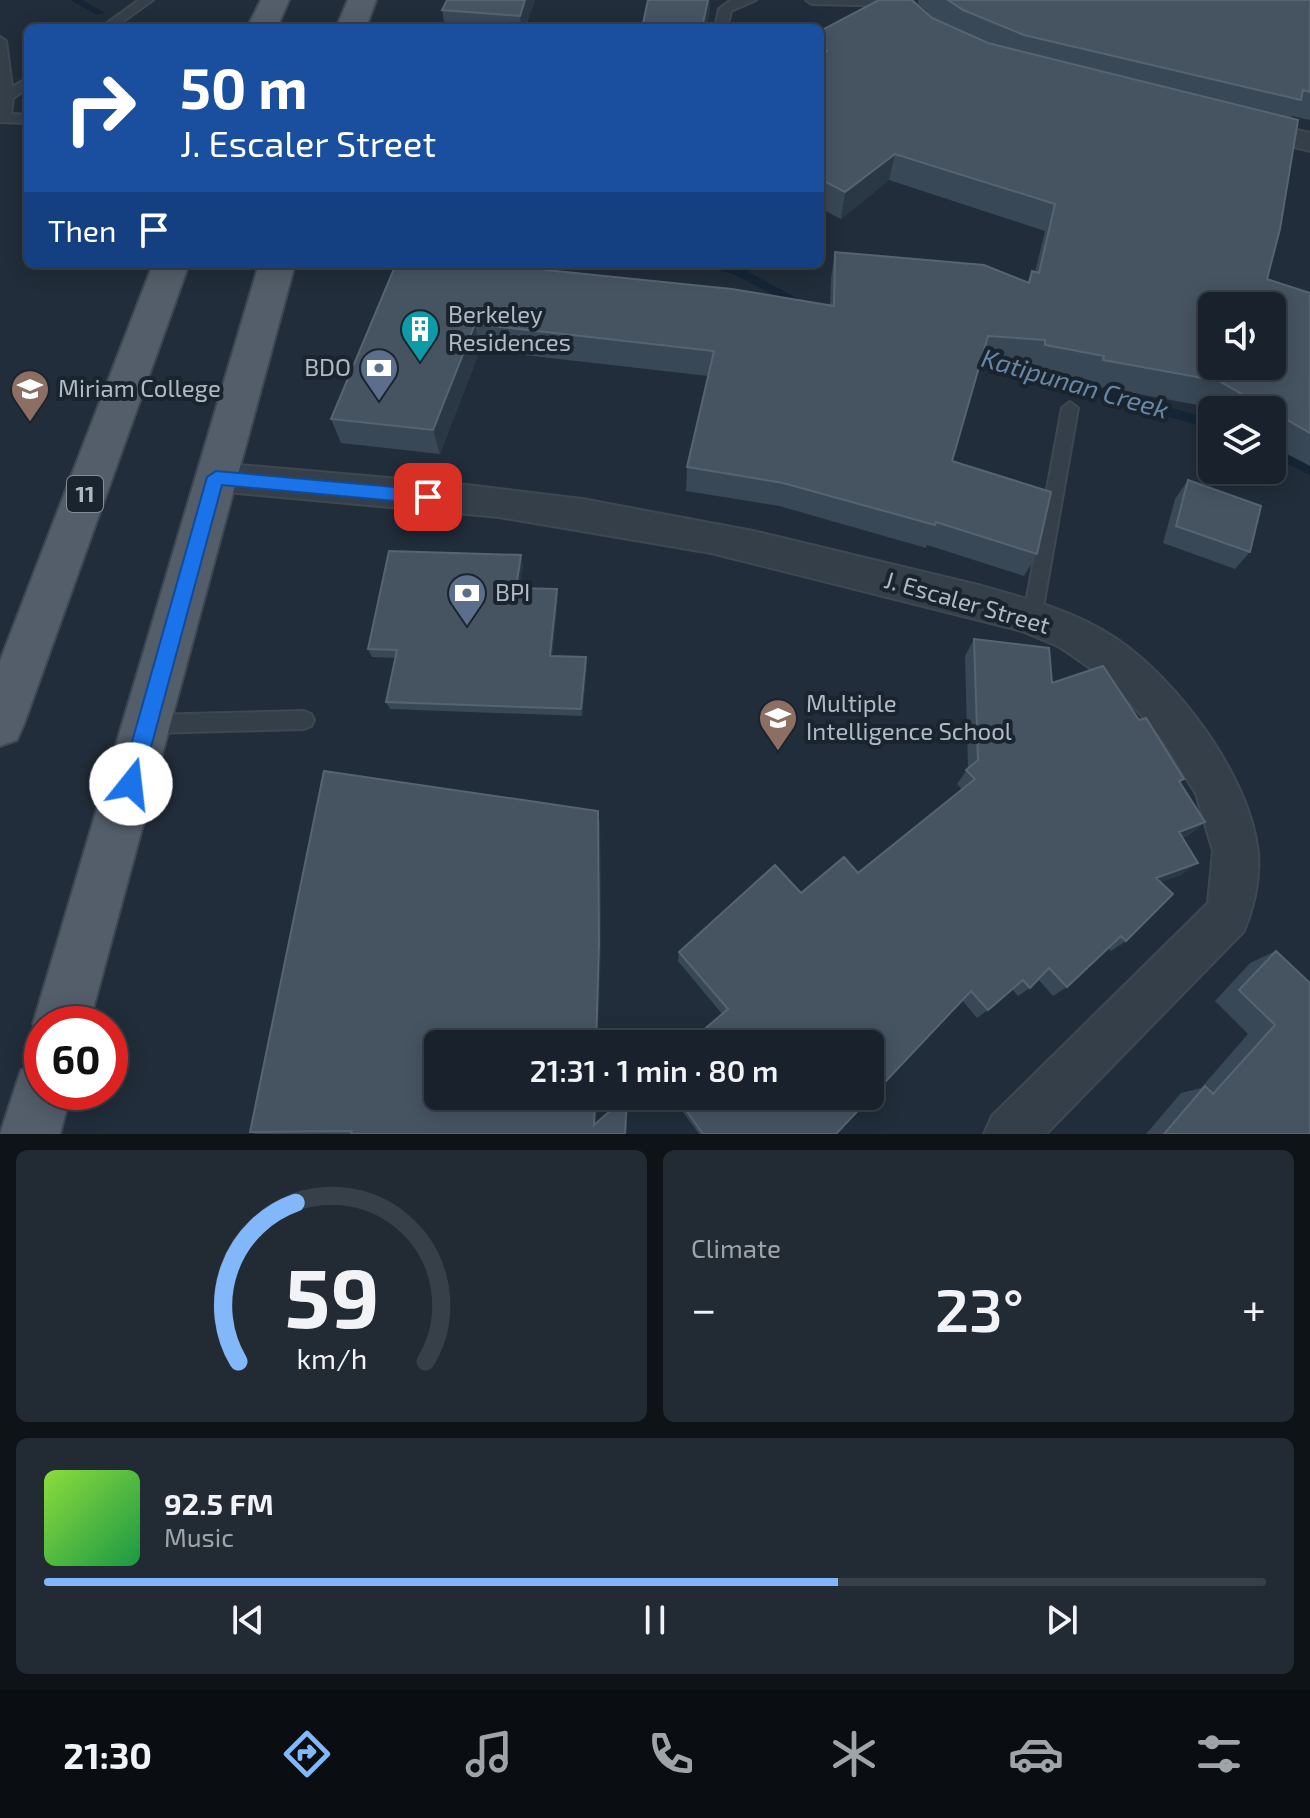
<!DOCTYPE html>
<html lang="en">
<head>
<meta charset="utf-8">
<style>
  :root { --surface:#19222c; --page:#222a34; --text:#f1f3f6; --muted:#9fa4a9; --line:#373f48; --accent:#82b8f9 }
  body { margin:0; font-family:"Exo 2",sans-serif; background:var(--page); color:var(--text); height:100vh; display:flex; flex-direction:column; font-size:30px; white-space:nowrap }
  * { box-sizing:border-box; margin:0 }
  p { font-size:26px; color:var(--muted) }
  .icon { flex:none; width:44px; height:44px; fill:none; stroke:currentColor; stroke-width:2; stroke-linecap:round; stroke-linejoin:round }
  .map { position:relative; height:1134px; overflow:hidden }
  .panel { display:flex; flex-direction:column; gap:16px; padding:16px; background:#0e1318; flex:1 }
  .panel>* { flex:none }
  .banner { position:absolute; left:24px; top:24px; width:800px; height:244px; border-radius:12px; box-shadow:0 4px 20px #0003,0 0 0 2px var(--line); background:#1a4fa0; color:#fff; overflow:hidden }
  .controls { position:absolute; left:1198px; top:292px; display:grid; gap:16px }
  .controls a { display:grid; place-items:center; width:88px; height:88px; border-radius:12px; background:var(--surface); box-shadow:0 4px 20px #0003,0 0 0 2px var(--line); font-size:40px }
  .speed { position:absolute; left:24px; top:1006px; display:flex; gap:16px; font-size:40px; font-weight:700; text-align:center }
  .speed>* { display:grid; place-content:center; width:104px; height:104px; border-radius:50%; background:var(--surface); box-shadow:0 4px 20px #0003,0 0 0 2px var(--line); line-height:1 }
  .speed .limit { border:12px solid #d22; background:#fff; color:#111 }
  .pin { position:absolute; display:grid; place-items:center; width:68px; height:68px; color:#fff; margin:-34px; border-radius:16px; box-shadow:0 4px 12px #0006 }
  .me { position:absolute; width:88px; margin:-44px; rotate:16deg; stroke-linejoin:round; filter:drop-shadow(0 0 6px #0008) }
  .turn { display:flex; align-items:center; gap:28px; height:168px; padding:0 24px; font-size:36px }
  .turn .icon { width:104px; height:104px; stroke-width:2.5 }
  .turn b { display:block; font-size:56px; line-height:68px }
  .then { display:flex; align-items:center; height:76px; padding:0 24px; background:#0003; gap:16px; font-size:30px }
  .big { font-size:60px; font-weight:600; line-height:1.1 }
  .panel .tile { flex:1; display:flex; flex-direction:column; justify-content:center; gap:12px; min-width:0; padding:0 28px; border-radius:12px; background:var(--page) }
  .panel .dial { align-items:center; gap:0 }
  .dial svg { height:208px; overflow:visible; fill:none; stroke:var(--line); stroke-width:7; stroke-linecap:round; text-anchor:middle }
  .dial text { fill:var(--text); stroke:none }
  .song { display:flex; align-items:center; gap:24px }
  .cover { width:96px; height:96px; border-radius:12px; background:linear-gradient(135deg,hsl(90 70% 55%),hsl(140 70% 35%)) }
  .played { height:8px; border-radius:4px; background:linear-gradient(90deg,var(--accent) 65%,var(--line) 65%) }
  .keys { display:flex; justify-content:space-around; direction:ltr }
  .heat { display:flex; justify-content:space-between; align-items:center; font-size:44px; direction:ltr }
  .panel .tiles { flex:1; display:grid; gap:16px; grid-template-columns:1fr 1fr }
  .tile:last-child { grid-column:span 2 }
  .trip { position:absolute; left:424px; top:1030px; width:460px; height:80px; border-radius:12px; background:var(--surface); box-shadow:0 4px 20px #0003,0 0 0 2px var(--line); font-weight:600; line-height:80px; text-align:center }
  .tabs { display:flex; height:128px; justify-content:space-around; align-items:center; background:#0a0e12; color:var(--muted) }
  .tabs .icon { width:56px; height:56px }
  .tabs .active { color:var(--accent) }
  .tabs b { font-size:36px; color:var(--text) }
  .map>svg:first-child { display:block }
  .lines { fill:none; stroke-linecap:round; stroke-linejoin:round }
  .stream { fill:#152537; fill-rule:evenodd }
  .lane-casing { stroke:#3e4853; stroke-width:4 }
  .street-casing { stroke:#3e4853; stroke-width:4 }
  .primary-casing { stroke:#3e4853; stroke-width:4 }
  .lane { fill:#353f4a; fill-rule:evenodd }
  .street { fill:#353f4a; fill-rule:evenodd }
  .primary { fill:#535e6a; fill-rule:evenodd }
  .wall { fill:#394856 }
  .shaded-wall { fill:#2a3846 }
  .building { fill:#465462; stroke:#566472; stroke-width:2; fill-rule:evenodd }
  .route { fill:#1a73e8; stroke:#114b97; stroke-width:2 }
  .labels { text-anchor:middle; stroke-width:8; stroke-linejoin:round; paint-order:stroke }
  .shield { fill:#1a242f; stroke:#838d99; stroke-width:2 }
  .shield-label { font-size:22px; font-weight:bold; fill:#b0bac6 }
  .poi-label { font-size:24px; fill:#b0bac6; stroke:#1a242f; text-anchor:start }
  .street-label { font-size:24px; fill:#b0bac6; stroke:#1a242f }
  .water-label { font-size:26px; font-style:italic; fill:#6887a6; stroke:#1a242f }
</style>
</head>
<body>
<div class="map">
<svg width="1310" height="1134" viewBox="0 0 1310 1134">
  <rect width="100%" height="100%" fill="#212d3a"/>
  <g class="lines">
    <path class="stream" d="M70,0H82L105,13L97,15Z
      M707,264H726L743,269L811,306L809,309H801L735,275L709,267Z
      M970,353L1212,419V429L966,360L964,357Z
      M1272,445L1310,464V475L1272,456Z"/>
    <defs>
      <path id="lane" d="M139,0H153L114,28H100Z
        M731,0H756L731,11L727,28H715L719,9Z
        M806,0H903L905,2L899,6L812,4Z
        M0,37L6,41L12,87L28,78V88L13,98L11,114L28,115V123L0,122Z
        M1070,402L1078,408L1041,619L1039,625L1032,627L1025,625L1023,619L1062,408Z
        M304,711L311,714L314,720L311,726L304,729L148,733L141,730L138,724L141,718L148,715Z"/>
      <path id="street" d="M1247,118L1310,133V151L1237,132L1233,126L1237,120Z
        M216,463L458,484L582,499L753,531L978,585C1025,598 1075,611 1115,638C1177,679 1251,778 1258,853C1260,880 1254,907 1244,931L1046,1134H984L992,1116L1208,903L1213,851L1196,794L1160,736L1113,684L1060,647L1022,631L711,553L499,517L216,491L203,487L198,477L203,467Z"/>
      <path id="primary" d="M261,0H289L277,28H247Z
        M348,0H376L366,28H336Z
        M153,264H189L24,724L17,740L0,746V661Z
        M259,264H295L89,1024H42V1044L33,1024Z
        M42,1062V1092H71L60,1134H0L21,1070Z"/>
    </defs>
    <use href="#lane" class="lane-casing"/>
    <use href="#street" class="street-casing"/>
    <use href="#primary" class="primary-casing"/>
    <use href="#lane" class="lane"/>
    <use href="#street" class="street"/>
    <use href="#primary" class="primary"/>
  </g>
  <path class="wall" d="M535,0L525,28H445L442,10Z
    M918,0H1310V120L1292,116L1290,119L1267,279L1310,293V466L1272,446V410H1212V411L1203,406L1090,385L1091,381L1034,371V366L981,361L952,461L1037,554L1024,576L927,545L926,548L779,506L686,491L687,467L708,376L480,350L440,454L341,443L331,419L550,264L551,271L830,305L831,278L835,252L1027,283L1032,271L1035,272L1045,231L889,180L841,219L820,208V31L930,15L918,3Z
    M1188,480L1250,552L1235,569L1163,543L1175,499Z
    M523,564L519,588L558,598L552,656L586,657L587,665L582,716L390,709L386,702L395,658L372,657L368,649Z
    M974,639L1052,683L1139,720L1184,779L1180,783L1205,822L1189,835L1182,838L1181,875L1160,882L1126,941L1111,951L1108,948L1067,987L1053,996L1038,979L1030,988L1018,996L1012,989L988,1010L977,1018L962,1000L836,1134H699L671,1096H870L722,1014L678,961L679,952L801,893L858,873L962,789L957,784L968,768L965,656Z
    M600,824L601,952L438,1096H597L596,1123L627,1096L628,1102L626,1134H256L250,1132Z
    M1276,951L1310,1134H1146L1181,1093L1201,1088L1248,1034L1215,1001L1250,963Z"/>
  <path class="shaded-wall" d="M525,0H535L525,28H521L520,16Z
    M708,0H710V13L707,28H702Z
    M895,154L889,180L841,219L845,192Z
    M547,264H550L552,283L546,270Z
    M475,324L480,350L440,454L433,430Z
    M521,555L523,564L518,597L516,588Z
    M557,589L558,598L551,664L550,656Z
    M586,657L587,665L582,716L581,709Z
    M598,811L600,824L601,952L598,1044H596Z
    M1205,822L1189,835L1163,844L1179,832Z
    M1198,863L1181,875L1140,889L1156,878Z
    M595,1096H597L596,1129L594,1125Z
    M627,1096L628,1102L626,1134H625Z"/>
  <path class="building" d="M447,0H525L520,16L442,10Z
    M648,0H708L702,28H642Z
    M879,0H912L932,18L988,43L1298,120L1280,229L1267,279L1310,293V433L1219,381L1103,360L1104,356L1045,345V340L988,336L952,461L1051,492L1037,554L936,522L935,525L783,483L687,467L714,351L475,324L433,430L331,419L396,264H547L546,270L732,289L834,306L835,252L984,265L1029,283L1032,271L1039,273L1055,204L895,154L845,192L820,179V55L827,51L820,47V31ZM1212,306H1272V366H1212Z
    M948,0H1310V92L1303,90L1301,100L1024,35L963,10Z
    M1188,480L1261,506L1250,552L1176,526Z
    M389,551L521,555L516,588L557,589L550,656L586,657L581,709L386,702L397,650L368,649Z
    M974,639L1049,648L1052,683L1103,666L1139,720L1146,718L1184,779L1179,781L1205,822L1179,832L1198,863L1156,878L1173,894L1126,941L1121,936L1067,987L1049,968L1030,988L1023,980L988,1010L971,991L836,1134H703L676,1096H870V1044H687L728,1009L679,952L775,865L801,893L844,857L858,873L975,779L966,770L978,760Z
    M324,771L598,811L599,943L596,1044H438V1096H595L594,1125L627,1096L625,1134H351L352,1131L250,1132Z
    M1276,951L1310,983V1134H1164L1205,1086L1213,1094L1275,1025L1239,990Z"/>
  <path class="route" d="M216,471L428,490L437,497L428,504L222,485L141,784L138,791L131,793L124,791L120,784L207,477Z"/>
  <defs>
    <symbol id="building-pin" viewBox="-11 -11 22 30"><path d="M0 17L-7.5 6A9.5 9.5 0 1 1 7.5 6Z" fill="#0f9aa8" stroke="#1a242f"/><path d="M-4-6H4V6H1V3H-1V6H-4ZM-2.5-4.3h1.7v1.8h-1.7ZM.8-4.3h1.7v1.8H.8ZM-2.5-1h1.7V.8h-1.7ZM.8-1h1.7V.8H.8Z" fill="#fff"/></symbol>
    <symbol id="bank-pin" viewBox="-11 -11 22 30"><path d="M0 17L-7.5 6A9.5 9.5 0 1 1 7.5 6Z" fill="#5c6f8a" stroke="#1a242f"/><path d="M-6-4H6V4H-6ZM0-2.3a2.3 2.3 0 1 0 0 4.6a2.3 2.3 0 1 0 0-4.6Z" fill="#fff"/></symbol>
    <symbol id="university-pin" viewBox="-11 -11 22 30"><path d="M0 17L-7.5 6A9.5 9.5 0 1 1 7.5 6Z" fill="#8d6e63" stroke="#1a242f"/><path d="M0-5L7-2L0 1L-7-2ZM-4 1L0 2.5L4 1V4Q0 6-4 4Z" fill="#fff"/></symbol>
    <symbol id="school-pin" viewBox="-11 -11 22 30"><path d="M0 17L-7.5 6A9.5 9.5 0 1 1 7.5 6Z" fill="#8d6e63" stroke="#1a242f"/><path d="M0-5L7-2L0 1L-7-2ZM-4 1L0 2.5L4 1V4Q0 6-4 4Z" fill="#fff"/></symbol>
  </defs>
  <g fill-rule="evenodd">
    <use href="#building-pin" x="398" y="307" width="44" height="60"/>
    <use href="#bank-pin" x="357" y="346" width="44" height="60"/>
    <use href="#university-pin" x="8" y="367" width="44" height="60"/>
    <use href="#bank-pin" x="445" y="571" width="44" height="60"/>
    <use href="#school-pin" x="756" y="696" width="44" height="60"/>
  </g>
  <g class="labels">
    <rect class="shield" x="67" y="476" width="36" height="36" rx="6"/>
    <g class="shield-label">
      <text x="85" y="502">11</text>
    </g>
    <g class="poi-label">
      <text x="448" y="323">Berkeley<tspan x="448" dy="28">Residences</tspan></text>
      <text x="351" y="376" text-anchor="end">BDO</text>
      <text x="58" y="397">Miriam College</text>
      <text x="495" y="601">BPI</text>
      <text x="806" y="712">Multiple<tspan x="806" dy="28">Intelligence School</tspan></text>
    </g>
    <g class="street-label">
      <text transform="translate(967 603) rotate(16)" y="8">J. Escaler Street</text>
    </g>
    <g class="water-label">
      <text transform="translate(1075 384) rotate(16)" y="9">Katipunan Creek</text>
    </g>
  </g>
</svg>
<div class="controls">
<a><svg class="icon" aria-label="sound" viewBox="0 0 24 24"><path d="M4 9h4l5-4v14l-5-4H4zM17 9q2 3 0 6"/></svg></a>
<a><svg class="icon" aria-label="layers" viewBox="0 0 24 24"><path d="M12 4l9 5-9 5-9-5zM3 14l9 5 9-5"/></svg></a>
</div>
<div class="speed"><div class="limit">60</div></div>
<div class="pin" style="left:428px;top:497px;background:#d93025"><svg class="icon" aria-label="arrive" viewBox="0 0 24 24"><path d="M6 21V4h12l-3 4 3 4H6"/></svg></div>
<svg class="me" style="left:131px;top:784px" viewBox="-20 -20 40 40"><circle r="19" fill="#fff"/><path d="M0-13L10 11 0 6-10 11z" fill="#1a73e8"/></svg>
<div class="trip">21:31 · 1 min · 80 m</div>
<div class="banner">
<div class="turn"><svg class="icon" aria-label="right" viewBox="0 0 24 24"><path d="M7 20v-9h11M14 6l5 5-5 5"/></svg><div><b>50 m</b>J. Escaler Street</div></div>
<div class="then">Then<svg class="icon" aria-label="arrive" viewBox="0 0 24 24"><path d="M6 21V4h12l-3 4 3 4H6"/></svg></div>
</div>
</div>
<section class="panel">
<div class="tiles">
<div class="tile dial"><svg viewBox="0 0 100 80">
<path d="M14 69A42 42 0 1 1 86 69"/>
<path d="M14 69A42 42 0 0 1 36 8" stroke="#82b8f9"/>
<text x="50" y="56" font-size="32" font-weight="700">59</text>
<text x="50" y="72" font-size="11">km/h</text>
</svg></div>
<div class="tile"><p>Climate</p>
<div class="heat"><a>−</a><b class="big">23°</b><a>+</a></div>
</div>
<div class="tile">
<div class="song"><i class="cover"></i><div><b>92.5 FM</b><p>Music</p></div></div>
<div class="played"></div>
<div class="keys"><svg class="icon" aria-label="previous" viewBox="0 0 24 24"><path d="M18 5L8 12l10 7zM5 5v14"/></svg><svg class="icon" aria-label="pause" viewBox="0 0 24 24"><path d="M8 5v14M16 5v14"/></svg><svg class="icon" aria-label="next" viewBox="0 0 24 24"><path d="M6 5l10 7-10 7zM19 5v14"/></svg></div>
</div>
</div>
</section>
<nav class="tabs">
<b>21:30</b>
<svg class="icon active" aria-label="directions" viewBox="0 0 24 24"><path d="M12 3l9 9-9 9-9-9zM9 14v-3h6M13 9l2 2-2 2"/></svg>
<svg class="icon" aria-label="music" viewBox="0 0 24 24"><path d="M9 18V5l10-2v13"/><circle cx="6" cy="18" r="3"/><circle cx="16" cy="16" r="3"/></svg>
<svg class="icon" aria-label="phone" viewBox="0 0 24 24"><path d="M5 4h4l2 5-3 2q2 4 5 5l2-3 5 2v4C11 20 4 13 5 4z"/></svg>
<svg class="icon" aria-label="climate" viewBox="0 0 24 24"><path d="M12 3v18M4 7l16 10M4 17L20 7"/></svg>
<svg class="icon" aria-label="car" viewBox="0 0 24 24"><path d="M5 17H2v-5l4-1 3-4h7l3 4 3 1v5h-3M9 17h6M6 11h13"/><circle cx="7" cy="17" r="2"/><circle cx="17" cy="17" r="2"/></svg>
<svg class="icon" aria-label="filters" viewBox="0 0 24 24"><path d="M4 7h16M4 17h16"/><circle cx="9" cy="7" r="2"/><circle cx="15" cy="17" r="2"/></svg>
</nav>
</body>
</html>
